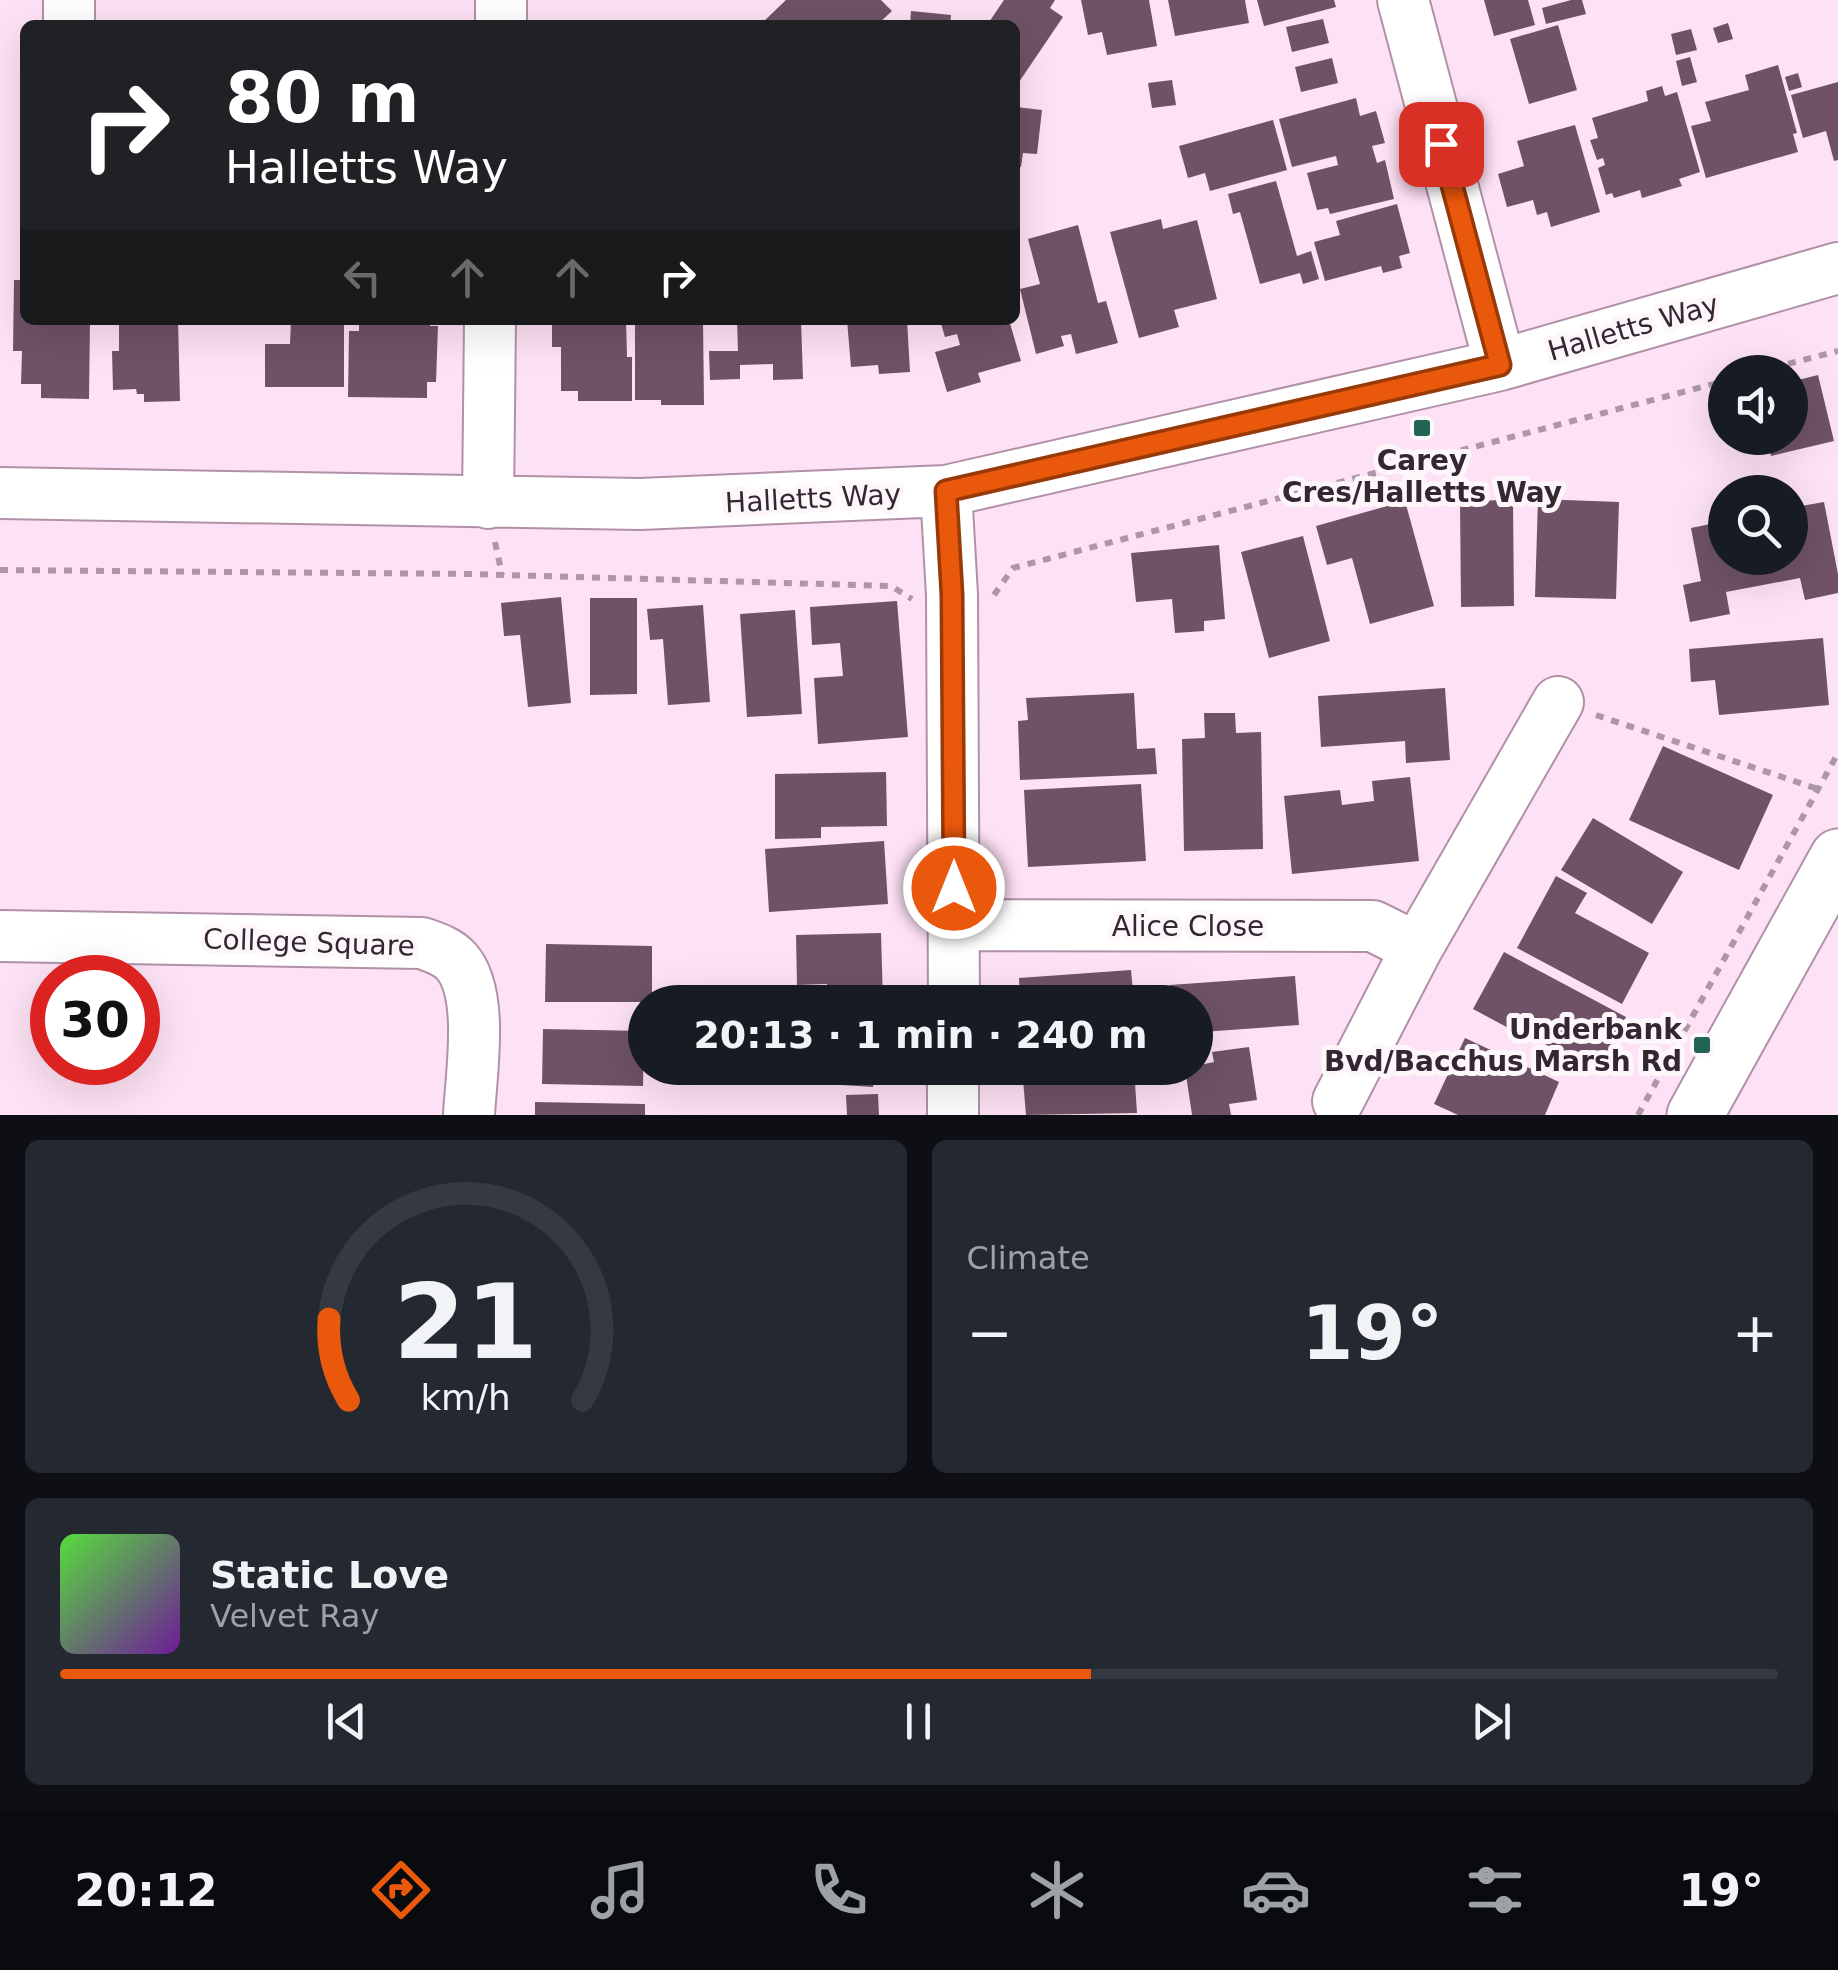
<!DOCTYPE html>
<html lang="en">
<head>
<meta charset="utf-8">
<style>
  :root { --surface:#171b24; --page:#242831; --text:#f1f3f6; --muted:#9ea1a6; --line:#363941; --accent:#ea580c }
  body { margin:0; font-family:"DejaVu Sans",sans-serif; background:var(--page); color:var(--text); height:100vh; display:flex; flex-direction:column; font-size:38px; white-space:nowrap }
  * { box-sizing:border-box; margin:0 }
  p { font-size:32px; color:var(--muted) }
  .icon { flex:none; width:55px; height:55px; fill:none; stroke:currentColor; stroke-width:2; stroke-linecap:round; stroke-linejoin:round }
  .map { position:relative; height:1115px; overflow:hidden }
  .details { display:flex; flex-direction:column; gap:25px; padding:25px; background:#0d0f14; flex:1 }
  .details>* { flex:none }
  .guide { position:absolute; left:20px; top:20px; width:1000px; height:305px; border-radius:15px; box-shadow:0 10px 40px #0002; background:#202124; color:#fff; overflow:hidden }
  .fabs { position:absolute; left:1708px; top:355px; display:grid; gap:20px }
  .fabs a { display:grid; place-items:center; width:100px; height:100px; border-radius:50%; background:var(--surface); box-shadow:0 10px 40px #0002; font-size:50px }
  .speed { position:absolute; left:30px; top:955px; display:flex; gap:20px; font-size:50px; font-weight:700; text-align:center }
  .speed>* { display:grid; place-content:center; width:130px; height:130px; border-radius:50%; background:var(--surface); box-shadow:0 10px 40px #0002; line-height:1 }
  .speed .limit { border:15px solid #d22; background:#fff; color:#111 }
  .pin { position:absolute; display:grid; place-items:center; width:85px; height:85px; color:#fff; margin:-42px; border-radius:20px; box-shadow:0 5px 15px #0006 }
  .me { position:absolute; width:110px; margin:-55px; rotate:0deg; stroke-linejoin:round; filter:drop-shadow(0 0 8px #0008) }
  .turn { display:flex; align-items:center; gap:35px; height:210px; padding:0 40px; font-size:45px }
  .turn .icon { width:130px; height:130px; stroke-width:2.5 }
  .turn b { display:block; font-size:70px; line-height:85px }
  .lanes { display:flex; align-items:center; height:95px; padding:0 40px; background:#0003; justify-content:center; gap:50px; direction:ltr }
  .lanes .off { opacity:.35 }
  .big { font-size:75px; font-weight:700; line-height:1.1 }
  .details .card { flex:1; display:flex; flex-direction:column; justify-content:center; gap:15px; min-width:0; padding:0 35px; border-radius:15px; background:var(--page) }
  .details .dial { align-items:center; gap:0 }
  .dial svg { height:260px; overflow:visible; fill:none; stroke:var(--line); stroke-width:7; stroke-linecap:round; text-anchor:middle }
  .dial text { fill:var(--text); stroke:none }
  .song { display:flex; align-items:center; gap:30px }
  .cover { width:120px; height:120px; border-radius:15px; background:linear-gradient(135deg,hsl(110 70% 55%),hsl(280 70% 35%)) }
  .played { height:10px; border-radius:5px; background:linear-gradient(90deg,var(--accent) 60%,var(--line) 60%) }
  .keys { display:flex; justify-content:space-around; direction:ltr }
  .heat { display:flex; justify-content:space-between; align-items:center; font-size:55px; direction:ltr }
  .details .tiles { flex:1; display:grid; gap:25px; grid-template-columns:1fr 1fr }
  .card:last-child { grid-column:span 2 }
  .trip { position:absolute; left:628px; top:985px; width:585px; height:100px; border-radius:50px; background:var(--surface); box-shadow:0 10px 40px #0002; font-weight:700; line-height:100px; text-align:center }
  .dock { display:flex; height:160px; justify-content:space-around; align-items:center; background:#090b0e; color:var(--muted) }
  .dock .icon { width:70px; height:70px }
  .dock .selected { color:var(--accent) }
  .dock b { font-size:45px; color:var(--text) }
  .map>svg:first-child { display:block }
  .building { fill:#6f5266 }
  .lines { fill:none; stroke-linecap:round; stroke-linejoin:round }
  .minor-casing { stroke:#b191a7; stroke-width:54 }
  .major-casing { stroke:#b191a7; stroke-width:59 }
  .path { stroke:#ad97a6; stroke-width:6; stroke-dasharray:8 8; stroke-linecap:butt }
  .minor { stroke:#fff; stroke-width:50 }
  .major { stroke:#fff; stroke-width:55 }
  .route-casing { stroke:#983908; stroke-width:25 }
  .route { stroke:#ea580c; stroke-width:18 }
  .poi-dot { fill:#236554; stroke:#fdf6fa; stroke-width:4 }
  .labels { text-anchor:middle; stroke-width:10; stroke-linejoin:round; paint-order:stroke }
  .street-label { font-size:28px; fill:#342830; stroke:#fdf6fa }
  .poi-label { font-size:28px; font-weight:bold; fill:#342830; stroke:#fdf6fa }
</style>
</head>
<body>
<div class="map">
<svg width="1838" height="1115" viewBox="0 0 1838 1115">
  <rect width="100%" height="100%" fill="#fde1f4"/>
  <path class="building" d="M786,0H881L892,11L877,25H760Z
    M1004,0H1055L1050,8L1063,17L1017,85L1015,25H987Z
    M1081,0H1149L1157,46L1107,55L1102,32L1088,35Z
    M1168,0H1245L1249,23L1175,36Z
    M1257,0H1334L1336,7L1264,26Z
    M1484,0H1528L1535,25L1494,36Z
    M1571,0H1582L1586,14L1546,24L1542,8Z
    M911,11L951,15L950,25H910Z
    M1323,19L1329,43L1292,52L1286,27Z
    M1728,23L1733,39L1718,43L1713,28Z
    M1558,25L1577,90L1529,104L1510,39Z
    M1691,29L1697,50L1676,55L1671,34Z
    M1690,57L1697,82L1682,86L1676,61Z
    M1332,58L1338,83L1301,92L1295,67Z
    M1778,65L1797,133L1793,134L1798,152L1706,178L1691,126L1711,121L1705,102L1749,90L1745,75Z
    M1798,73L1802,87L1789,91L1785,77Z
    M1172,80L1176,105L1152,108L1148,83Z
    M1838,82V160L1834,161L1826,131L1803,138L1791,95Z
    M1662,86L1665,96L1677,92L1700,172L1679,179L1682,186L1642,198L1640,190L1614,198L1612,193L1606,195L1598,168L1605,165L1603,158L1597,160L1590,140L1598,138L1592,118L1648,101L1646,91Z
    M1356,98L1360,116L1376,111L1385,143L1372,146L1377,163L1385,160L1394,199L1330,214L1328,208L1317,210L1307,173L1338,165L1336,156L1292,167L1279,119Z
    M1015,107L1042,110L1037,154L1023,153L1021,167L1015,166Z
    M1273,120L1287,170L1210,191L1205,173L1188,178L1179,146Z
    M1575,125L1600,212L1551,227L1547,212L1537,215L1533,200L1507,207L1498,174L1524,166L1517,141Z
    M1276,181L1297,256L1311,251L1319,279L1303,284L1300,273L1260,284L1240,212L1233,214L1228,194Z
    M1397,204L1410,253L1399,256L1402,268L1383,273L1381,266L1325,281L1314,242L1340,235L1336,221Z
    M1161,219L1163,229L1197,220L1217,299L1174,310L1179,327L1139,338L1110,232Z
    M1078,225L1098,303L1106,301L1118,343L1076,354L1071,334L1061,336L1064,346L1036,354L1020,289L1040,284L1028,239Z
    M14,280H25V320H90L89,399L41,398V384H21L22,351H13Z
    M119,320H178L180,401L144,402V394H137L136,389L113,390L112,351H119Z
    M291,320H344V387H265V344H290Z
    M359,320H430V326H438L436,382H427V398L348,397L349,331H359Z
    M552,320H626L627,357H632V401H578V391H561V347H552Z
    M635,320H703L704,405H661V400H635Z
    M737,320H801L803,379L773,380V364L740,365V379L710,380L709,351H738Z
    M847,320H907L910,372L879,374L878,365L851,367Z
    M940,320H1009L1021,361L978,373L981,382L947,392L935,352L960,345L957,334L945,337Z
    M1818,375L1834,441L1771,456L1767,438H1790V382Z
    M1538,499L1619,502L1616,599L1535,597Z
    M1513,500L1514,606L1461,607L1460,501Z
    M1405,501L1434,606L1370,624L1352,558L1327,565L1316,526Z
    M1824,502L1838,574V593L1805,600L1800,578L1726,592L1730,614L1690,622L1683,585L1701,581L1691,528L1725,521V558H1790V508Z
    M1303,536L1330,641L1269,658L1241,552Z
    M1219,545L1225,619L1204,621V631L1175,633L1172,599L1136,602L1131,553Z
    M561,597L571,703L528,707L520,635L504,636L501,603Z
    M590,598H637V694L590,695Z
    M897,601L908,737L818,744L814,678L843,676L840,643L812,645L810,607Z
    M703,605L710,702L668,705L663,639L650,640L647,609Z
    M795,610L802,714L747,717L740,614Z
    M1823,638L1829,705L1719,715L1715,680L1691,682L1689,649Z
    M1445,688L1450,760L1406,763L1405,741L1321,747L1318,696Z
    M1134,693L1137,749L1155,748L1157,774L1020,780L1018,721L1028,720L1026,698Z
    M1204,713H1235L1236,733L1261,732L1263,849L1184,851L1182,739L1205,738Z
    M1663,746L1773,795L1739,870L1629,820Z
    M886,772L887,826L821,827V838L775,839V774Z
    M1410,777L1419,861L1292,874L1284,796L1340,790L1342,805L1374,801L1372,781Z
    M1141,784L1146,861L1028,867L1024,790Z
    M1593,818L1683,872L1652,924L1561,870Z
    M884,841L888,904L769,912L765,849Z
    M1556,876L1587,893L1575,913L1649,953L1622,1004L1517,948Z
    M881,933L883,1002H828L827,984L797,985L796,935Z
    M546,944L652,946V1002H545Z
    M1504,952L1626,1017L1597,1072L1532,1037L1538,1025L1521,1017L1514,1031L1473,1009Z
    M1131,970L1134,1002H1020L1019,978Z
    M1295,976L1299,1025L1202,1032L1201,1014H1195V1002H1171L1170,985Z
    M543,1029L644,1031L643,1086L542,1084Z
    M1465,1038L1559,1082L1545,1115H1458L1434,1104Z
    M1249,1047L1257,1100L1229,1104L1231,1115H1192L1185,1068L1214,1062L1212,1052Z
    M777,1068H874L873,1087L777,1081Z
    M1022,1068H1134L1137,1113L1026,1115Z
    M878,1094L879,1115H847L846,1095Z
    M535,1102L645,1104V1115H535Z"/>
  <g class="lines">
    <defs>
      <path id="minor" d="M69,0V25
        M1403,0L1500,365
        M501,25V0
        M946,491L952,595L954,1002
        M0,493L640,504L946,491L1500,365L1838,268
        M488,503L490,320
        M955,925L1373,926L1417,948
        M0,936L422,943C433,947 447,951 456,961C485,993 471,1074 469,1115
        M1338,1101L1417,948L1558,702
        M953,1115V1068"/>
      <path id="major" d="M1695,1115L1838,857"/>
    </defs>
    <use href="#minor" class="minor-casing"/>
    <use href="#major" class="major-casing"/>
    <path class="path" d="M1757,372L1838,351
      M495,542L502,575
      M0,570L471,574L891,586L912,599
      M994,595L1013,568L1725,381
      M1596,715L1818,789
      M1638,1115L1838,753"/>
    <use href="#minor" class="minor"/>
    <use href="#major" class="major"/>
  </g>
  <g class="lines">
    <defs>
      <path id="route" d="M954,888L952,595L946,491L1500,365L1441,144"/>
    </defs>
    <use href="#route" class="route-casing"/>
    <use href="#route" class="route"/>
  </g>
  <g class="poi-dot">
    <rect x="1412" y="418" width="20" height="20" rx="5"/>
    <rect x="1692" y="1035" width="20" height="20" rx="5"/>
  </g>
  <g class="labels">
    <g class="street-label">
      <text transform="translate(1633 327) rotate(-16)" y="10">Halletts Way</text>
      <text transform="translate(813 498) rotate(-3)" y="10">Halletts Way</text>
      <text x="1188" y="936">Alice Close</text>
      <text transform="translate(309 942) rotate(2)" y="10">College Square</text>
    </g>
    <g class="poi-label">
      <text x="1422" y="470">Carey<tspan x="1422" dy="32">Cres/Halletts Way</tspan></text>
      <text x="1682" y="1039" text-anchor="end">Underbank<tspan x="1682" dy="32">Bvd/Bacchus Marsh Rd</tspan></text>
    </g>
  </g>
</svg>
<div class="fabs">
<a><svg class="icon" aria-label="sound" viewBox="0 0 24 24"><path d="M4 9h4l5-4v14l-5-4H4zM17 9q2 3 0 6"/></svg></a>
<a><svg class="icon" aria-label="search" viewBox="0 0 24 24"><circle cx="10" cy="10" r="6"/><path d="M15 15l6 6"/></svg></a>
</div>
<div class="speed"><div class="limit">30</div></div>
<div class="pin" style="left:1441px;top:144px;background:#d93025"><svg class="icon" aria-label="arrive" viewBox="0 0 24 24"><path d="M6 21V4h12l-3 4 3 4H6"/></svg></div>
<svg class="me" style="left:954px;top:888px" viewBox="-20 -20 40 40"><circle r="17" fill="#ea580c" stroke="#fff" stroke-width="3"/><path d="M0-11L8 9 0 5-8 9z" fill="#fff"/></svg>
<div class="trip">20:13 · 1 min · 240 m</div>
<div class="guide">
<div class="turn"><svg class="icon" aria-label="right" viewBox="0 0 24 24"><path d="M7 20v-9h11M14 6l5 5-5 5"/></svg><div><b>80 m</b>Halletts Way</div></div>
<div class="lanes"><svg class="icon off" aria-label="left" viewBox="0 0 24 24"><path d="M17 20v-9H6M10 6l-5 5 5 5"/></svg><svg class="icon off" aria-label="ahead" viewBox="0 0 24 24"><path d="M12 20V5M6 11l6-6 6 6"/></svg><svg class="icon off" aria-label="ahead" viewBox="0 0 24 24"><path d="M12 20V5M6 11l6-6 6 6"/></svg><svg class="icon" aria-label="right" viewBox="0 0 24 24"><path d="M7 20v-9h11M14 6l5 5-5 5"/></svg></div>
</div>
</div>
<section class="details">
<div class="tiles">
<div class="card dial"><svg viewBox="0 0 100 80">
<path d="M14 69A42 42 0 1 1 86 69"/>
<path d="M14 69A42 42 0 0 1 8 44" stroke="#ea580c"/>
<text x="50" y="56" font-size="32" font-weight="700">21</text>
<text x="50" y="72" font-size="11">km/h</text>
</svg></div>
<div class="card"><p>Climate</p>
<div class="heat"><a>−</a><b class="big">19°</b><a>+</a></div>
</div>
<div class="card">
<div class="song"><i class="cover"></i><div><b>Static Love</b><p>Velvet Ray</p></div></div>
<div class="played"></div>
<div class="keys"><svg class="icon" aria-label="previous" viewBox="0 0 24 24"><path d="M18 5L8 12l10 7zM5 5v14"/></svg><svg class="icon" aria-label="pause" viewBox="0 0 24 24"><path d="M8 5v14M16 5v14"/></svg><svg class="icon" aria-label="next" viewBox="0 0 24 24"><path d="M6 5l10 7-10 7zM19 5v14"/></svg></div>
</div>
</div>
</section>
<nav class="dock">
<b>20:12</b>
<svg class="icon selected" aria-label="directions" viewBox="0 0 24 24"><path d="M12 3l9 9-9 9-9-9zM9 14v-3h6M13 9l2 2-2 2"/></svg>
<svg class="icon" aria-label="music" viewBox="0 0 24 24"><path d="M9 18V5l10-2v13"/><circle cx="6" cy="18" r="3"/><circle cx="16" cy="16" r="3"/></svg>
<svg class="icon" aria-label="phone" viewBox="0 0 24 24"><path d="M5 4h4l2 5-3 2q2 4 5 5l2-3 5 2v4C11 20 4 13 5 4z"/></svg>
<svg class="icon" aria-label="climate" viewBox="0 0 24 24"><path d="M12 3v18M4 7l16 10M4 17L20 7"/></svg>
<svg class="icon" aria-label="car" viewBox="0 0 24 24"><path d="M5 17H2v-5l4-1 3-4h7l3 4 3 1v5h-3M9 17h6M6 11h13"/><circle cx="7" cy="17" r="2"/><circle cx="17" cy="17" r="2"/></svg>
<svg class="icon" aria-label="filters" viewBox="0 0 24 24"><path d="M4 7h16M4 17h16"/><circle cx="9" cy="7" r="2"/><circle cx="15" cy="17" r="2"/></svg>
<b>19°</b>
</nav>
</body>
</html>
